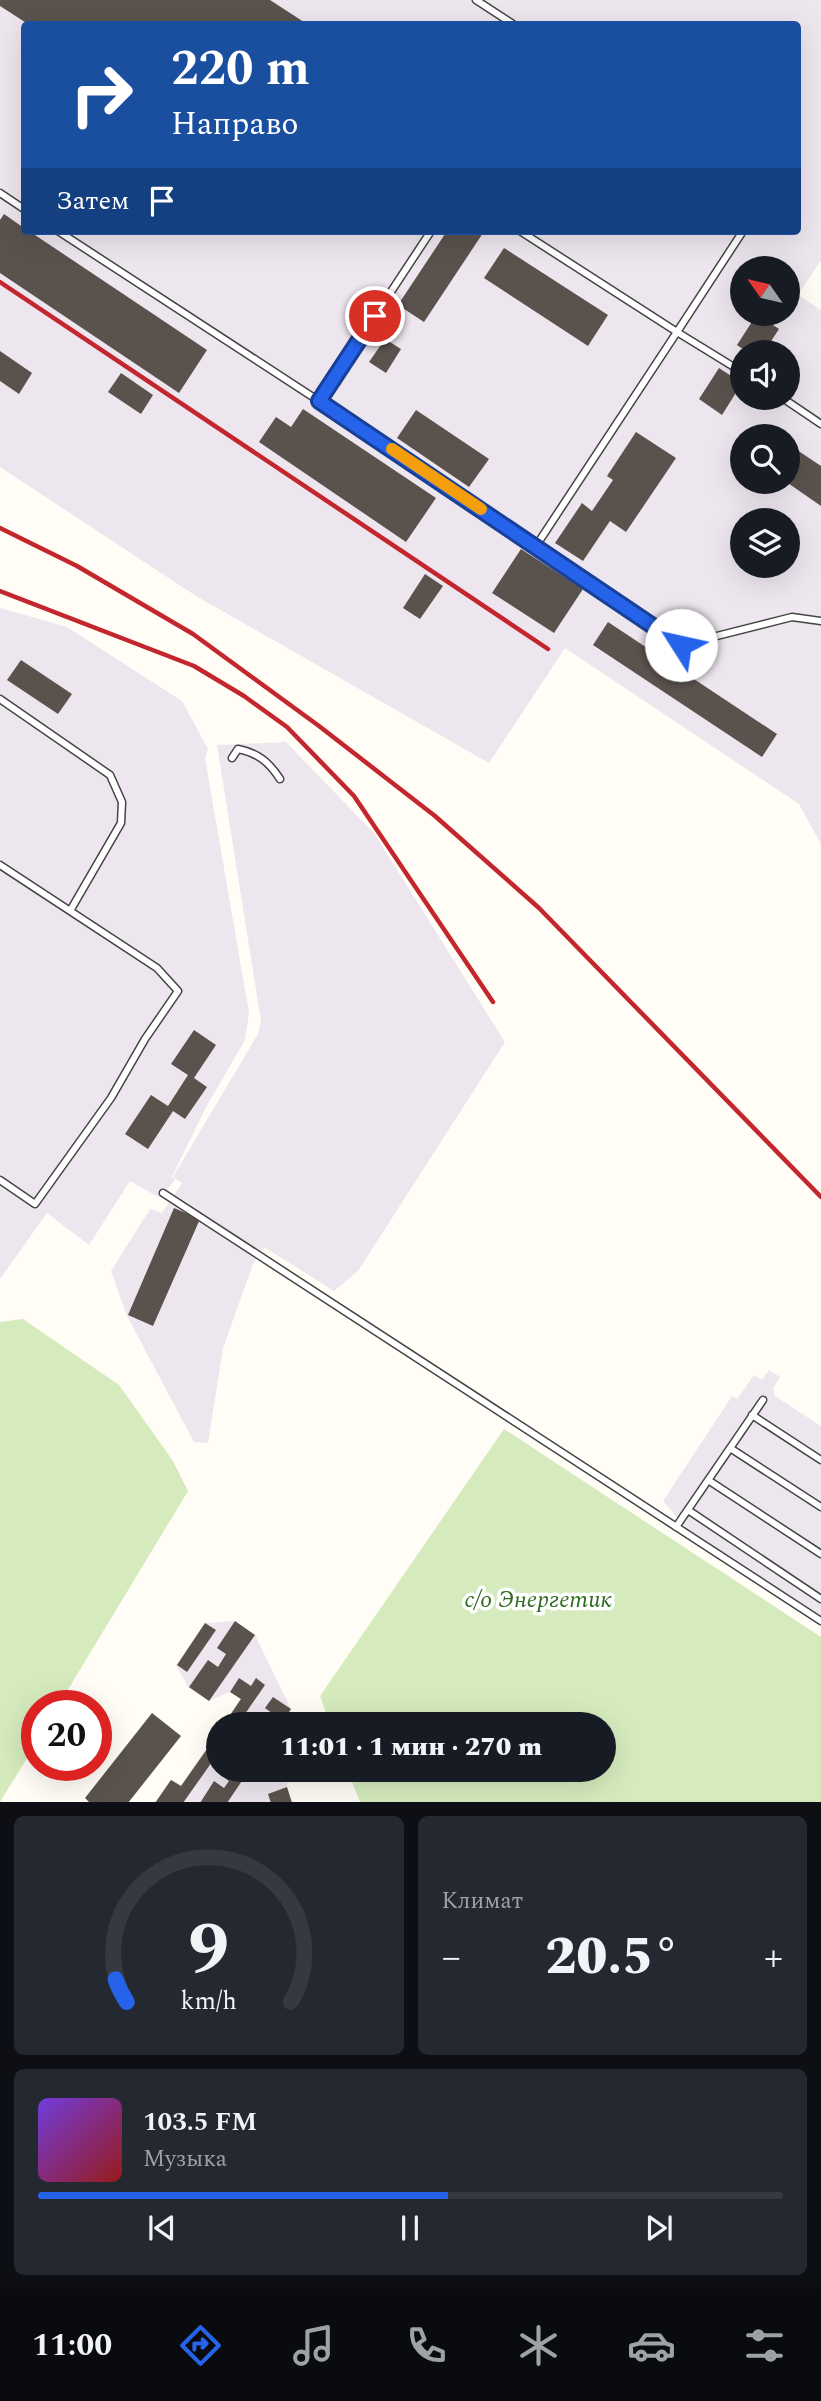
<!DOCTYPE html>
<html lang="ru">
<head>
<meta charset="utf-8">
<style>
  :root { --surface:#171b24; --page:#242831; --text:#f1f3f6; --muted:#9ea1a6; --line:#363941; --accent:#2563eb }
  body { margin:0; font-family:Spectral,serif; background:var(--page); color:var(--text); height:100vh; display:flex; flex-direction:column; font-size:26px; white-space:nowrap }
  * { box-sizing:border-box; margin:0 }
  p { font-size:23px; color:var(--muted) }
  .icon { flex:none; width:38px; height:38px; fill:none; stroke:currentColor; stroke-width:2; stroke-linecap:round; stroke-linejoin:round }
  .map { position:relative; height:1802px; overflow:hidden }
  .sheet { display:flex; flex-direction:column; gap:14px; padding:14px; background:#0d0f14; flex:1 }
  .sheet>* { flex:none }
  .hud { position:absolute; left:21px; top:21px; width:780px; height:214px; border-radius:7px; box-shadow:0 7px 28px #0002; background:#1a4fa0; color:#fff; overflow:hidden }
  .needle { width:46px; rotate:304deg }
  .tools { position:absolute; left:730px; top:256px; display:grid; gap:14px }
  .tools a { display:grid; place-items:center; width:70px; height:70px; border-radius:50%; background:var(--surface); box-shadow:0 7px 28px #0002; font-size:35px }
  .speed { position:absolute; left:21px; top:1690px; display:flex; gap:14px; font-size:35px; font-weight:700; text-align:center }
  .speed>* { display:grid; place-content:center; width:91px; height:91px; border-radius:50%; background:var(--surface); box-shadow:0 7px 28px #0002; line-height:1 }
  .speed .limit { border:10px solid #d22; background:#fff; color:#111 }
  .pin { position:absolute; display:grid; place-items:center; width:60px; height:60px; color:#fff; margin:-30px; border:4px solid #fff; border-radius:50%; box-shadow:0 2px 7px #0007 }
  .me { position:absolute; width:77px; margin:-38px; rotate:305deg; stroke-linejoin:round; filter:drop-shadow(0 0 5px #0008) }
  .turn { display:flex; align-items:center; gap:24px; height:147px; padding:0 35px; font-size:32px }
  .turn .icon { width:91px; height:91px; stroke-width:2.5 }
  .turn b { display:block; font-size:49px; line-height:60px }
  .then { display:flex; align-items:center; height:66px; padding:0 35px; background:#0003; gap:14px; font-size:26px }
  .big { font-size:52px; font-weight:800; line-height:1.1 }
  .sheet .tile { flex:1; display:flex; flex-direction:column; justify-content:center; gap:10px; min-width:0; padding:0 24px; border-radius:10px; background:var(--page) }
  .sheet .dial { align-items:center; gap:0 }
  .dial svg { height:182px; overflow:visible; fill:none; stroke:var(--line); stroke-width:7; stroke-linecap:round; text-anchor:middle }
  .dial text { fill:var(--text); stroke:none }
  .song { display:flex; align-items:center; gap:21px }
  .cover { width:84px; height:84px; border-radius:10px; background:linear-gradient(135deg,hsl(260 70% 55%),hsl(0 70% 35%)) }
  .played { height:7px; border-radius:4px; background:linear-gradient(90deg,var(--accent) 55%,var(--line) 55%) }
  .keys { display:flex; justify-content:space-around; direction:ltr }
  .heat { display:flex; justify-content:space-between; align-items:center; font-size:38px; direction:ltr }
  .sheet .tiles { flex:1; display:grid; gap:14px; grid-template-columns:1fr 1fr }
  .tile:last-child { grid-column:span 2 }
  .trip { position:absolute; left:206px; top:1712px; width:410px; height:70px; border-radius:35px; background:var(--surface); box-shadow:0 7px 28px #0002; font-weight:800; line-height:70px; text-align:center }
  .tab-bar { display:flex; height:112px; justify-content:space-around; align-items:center; background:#090b0e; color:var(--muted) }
  .tab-bar .icon { width:49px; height:49px }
  .tab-bar .on { color:var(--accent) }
  .tab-bar b { font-size:32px; color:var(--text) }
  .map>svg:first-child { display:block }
  .industrial { fill:#eee6ef; fill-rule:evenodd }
  .green { fill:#d5ebbd }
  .building { fill:#5a524d }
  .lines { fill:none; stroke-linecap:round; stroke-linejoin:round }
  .lane-casing { stroke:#444; stroke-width:9 }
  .lane { stroke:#fff; stroke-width:6 }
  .rail { stroke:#c4262e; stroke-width:4.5 }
  .route-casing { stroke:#184099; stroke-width:18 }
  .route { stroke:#2563eb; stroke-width:12 }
  .slow { stroke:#f59e0b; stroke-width:12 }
  .labels { text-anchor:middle; stroke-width:7; stroke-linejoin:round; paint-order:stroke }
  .park-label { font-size:24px; font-style:italic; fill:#2f6b1f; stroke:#fff }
</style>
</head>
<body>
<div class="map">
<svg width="821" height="1803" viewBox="0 0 821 1803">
  <rect width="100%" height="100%" fill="#fffdf5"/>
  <path class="industrial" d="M0,0H821V260L798,295L821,310V844L799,804L565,648L489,763L196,596L0,467ZM24,24H798V231H24ZM742,268H788V313H742ZM742,352H788V397H742ZM742,436H788V481H742ZM742,520H788V565H742Z
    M0,608L67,627L182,701L208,749L205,758L249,1013L245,1040L205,1109L172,1177L175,1180L160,1198L130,1181L89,1245L47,1213L0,1279Z
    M286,742L374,833L505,1042L358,1271L334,1291L264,1247L253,1264L223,1348L208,1443L194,1442L127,1316L111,1271L150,1209L162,1213L182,1183L173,1177L258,1034L261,1021L217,745Z
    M769,1370L780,1377L773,1389L775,1396L821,1426V1616L688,1530L663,1501L732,1396L737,1399L754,1375L762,1380Z
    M235,1621L255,1635L291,1709L290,1724H224L240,1699L230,1692L209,1701L189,1688L176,1665L205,1623Z
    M219,1731V1769H288L287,1787L293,1802L155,1803L171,1779L181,1785Z"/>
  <path class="green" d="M23,1319L119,1385L173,1461L188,1491L58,1706H37V1742L0,1802V1322Z
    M504,1429L821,1637V1802H360L347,1769H604V1724H330L320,1696Z"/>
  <path class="building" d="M0,0H270L307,24H28L0,6Z
    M4,214L24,228V231H29L207,350L179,393L0,273V220Z
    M447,231H480L483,233L424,322L398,305Z
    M504,248L608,315L588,346L484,278Z
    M757,314L779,329L764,352H747L737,345Z
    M385,339L401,349L386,373L369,362Z
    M0,351L32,373L19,394L0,381Z
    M719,368L742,383L722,415L699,399Z
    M121,373L153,395L141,414L108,392Z
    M303,409L436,498L406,542L259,442L276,417L291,427Z
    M416,410L489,459L469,487L397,438Z
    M636,432L676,458L626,532L610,521L583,561L555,543L582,503L592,511L613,480L607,476Z
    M794,448L821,466V506L785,481H788V458Z
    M521,549L583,589L554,633L492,593Z
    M425,574L443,586L420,619L403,608Z
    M608,622L777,734L762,757L593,645Z
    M21,660L72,694L58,714L7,680Z
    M194,1030L216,1045L194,1078L207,1087L185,1119L173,1111L148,1149L125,1134L151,1095L168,1106L188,1075L171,1064Z
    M174,1208L200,1219L153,1326L128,1315Z
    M235,1621L255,1635L209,1701L189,1687L208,1660L218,1667L226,1654L217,1648Z
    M205,1623L216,1630L187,1672L177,1665Z
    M239,1678L251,1686L256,1678L265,1685L238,1724H224L241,1699L230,1692Z
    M273,1697L291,1709L281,1724H270L276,1716L265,1708Z
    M152,1713L181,1736L128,1803H90L85,1798Z
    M219,1732V1752L183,1803H155L171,1780L181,1786Z
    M222,1769H250L227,1803H200L214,1781L224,1788L229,1781L219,1774Z
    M261,1769H292L265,1780Z
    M287,1787L292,1803H271L268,1794Z"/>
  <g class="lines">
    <defs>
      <path id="lane" d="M476,0L513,24
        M0,193L24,209
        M58,231L319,401L431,231
        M520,231L677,332L743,231
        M781,397L821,424
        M319,401L536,546L677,332L742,372
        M536,546L681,645L792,617L821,621
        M0,699L110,775L122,802L121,823L70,911
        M232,758L238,749C258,753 269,762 280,779
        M0,865L157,968L178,991L145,1039L111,1098L35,1204L0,1180
        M163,1193L821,1621
        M752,1415L821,1460
        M730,1448L821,1507
        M708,1480L821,1554
        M688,1510L821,1599
        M676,1527L763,1400"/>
    </defs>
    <use href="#lane" class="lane-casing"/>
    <use href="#lane" class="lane"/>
    <path class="rail" d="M0,282L548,649
      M0,528L77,566L193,634L319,726L435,816L539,908L821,1197
      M0,591L194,666L244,696L287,727L354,796L493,1002"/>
  </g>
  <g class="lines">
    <defs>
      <path id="route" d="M375,316L319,401L681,645"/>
    </defs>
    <use href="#route" class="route-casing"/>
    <use href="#route" class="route"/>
    <path class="slow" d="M392,449L481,509"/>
  </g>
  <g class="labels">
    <g class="park-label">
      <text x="538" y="1607">с/о Энергетик</text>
    </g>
  </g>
</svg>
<div class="tools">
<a><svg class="needle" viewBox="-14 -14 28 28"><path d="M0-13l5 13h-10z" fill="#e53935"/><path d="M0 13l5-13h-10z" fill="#9ea1a6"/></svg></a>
<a><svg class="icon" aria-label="sound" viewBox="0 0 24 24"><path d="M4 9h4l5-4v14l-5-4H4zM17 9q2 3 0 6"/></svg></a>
<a><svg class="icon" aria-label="search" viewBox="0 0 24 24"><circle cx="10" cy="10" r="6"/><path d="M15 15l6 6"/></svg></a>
<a><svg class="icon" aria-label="layers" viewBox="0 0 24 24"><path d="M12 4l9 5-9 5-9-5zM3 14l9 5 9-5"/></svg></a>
</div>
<div class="speed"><div class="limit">20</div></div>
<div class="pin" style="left:375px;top:316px;background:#d93025"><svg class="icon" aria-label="arrive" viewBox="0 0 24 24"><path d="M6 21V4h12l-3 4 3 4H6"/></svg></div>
<svg class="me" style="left:681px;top:645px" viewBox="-20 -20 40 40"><circle r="19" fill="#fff"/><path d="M0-13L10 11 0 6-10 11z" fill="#2563eb"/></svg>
<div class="trip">11:01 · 1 мин · 270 m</div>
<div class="hud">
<div class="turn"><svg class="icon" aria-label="right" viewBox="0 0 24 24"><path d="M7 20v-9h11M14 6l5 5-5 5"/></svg><div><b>220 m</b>Направо</div></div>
<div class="then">Затем<svg class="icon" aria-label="arrive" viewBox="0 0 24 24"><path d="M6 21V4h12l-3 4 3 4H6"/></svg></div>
</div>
</div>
<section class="sheet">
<div class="tiles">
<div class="tile dial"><svg viewBox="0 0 100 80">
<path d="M14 69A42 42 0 1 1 86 69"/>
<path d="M14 69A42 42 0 0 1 9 59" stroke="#2563eb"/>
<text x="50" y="56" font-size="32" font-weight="700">9</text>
<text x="50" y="72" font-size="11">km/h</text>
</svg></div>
<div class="tile"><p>Климат</p>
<div class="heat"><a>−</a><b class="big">20.5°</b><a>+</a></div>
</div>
<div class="tile">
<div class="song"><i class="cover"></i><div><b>103.5 FM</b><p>Музыка</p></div></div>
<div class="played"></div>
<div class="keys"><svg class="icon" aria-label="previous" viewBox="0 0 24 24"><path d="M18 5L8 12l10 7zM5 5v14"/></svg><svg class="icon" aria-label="pause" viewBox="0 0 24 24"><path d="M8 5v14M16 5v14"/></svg><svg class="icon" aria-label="next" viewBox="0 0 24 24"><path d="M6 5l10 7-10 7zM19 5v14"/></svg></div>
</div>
</div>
</section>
<nav class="tab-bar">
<b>11:00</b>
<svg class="icon on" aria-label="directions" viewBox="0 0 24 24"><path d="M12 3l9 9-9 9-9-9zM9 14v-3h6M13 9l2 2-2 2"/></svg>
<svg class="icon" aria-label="music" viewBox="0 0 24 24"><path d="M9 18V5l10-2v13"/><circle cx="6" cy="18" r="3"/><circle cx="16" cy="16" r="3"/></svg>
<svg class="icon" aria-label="phone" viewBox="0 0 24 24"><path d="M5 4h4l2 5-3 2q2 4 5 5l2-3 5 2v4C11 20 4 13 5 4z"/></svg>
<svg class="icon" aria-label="climate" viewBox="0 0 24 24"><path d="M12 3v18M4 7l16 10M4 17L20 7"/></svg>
<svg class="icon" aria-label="car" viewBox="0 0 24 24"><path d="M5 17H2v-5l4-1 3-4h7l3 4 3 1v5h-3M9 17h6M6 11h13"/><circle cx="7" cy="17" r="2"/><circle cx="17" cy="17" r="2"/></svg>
<svg class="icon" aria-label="filters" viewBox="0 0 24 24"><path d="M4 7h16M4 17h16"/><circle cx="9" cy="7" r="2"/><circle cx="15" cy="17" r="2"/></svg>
</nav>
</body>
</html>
